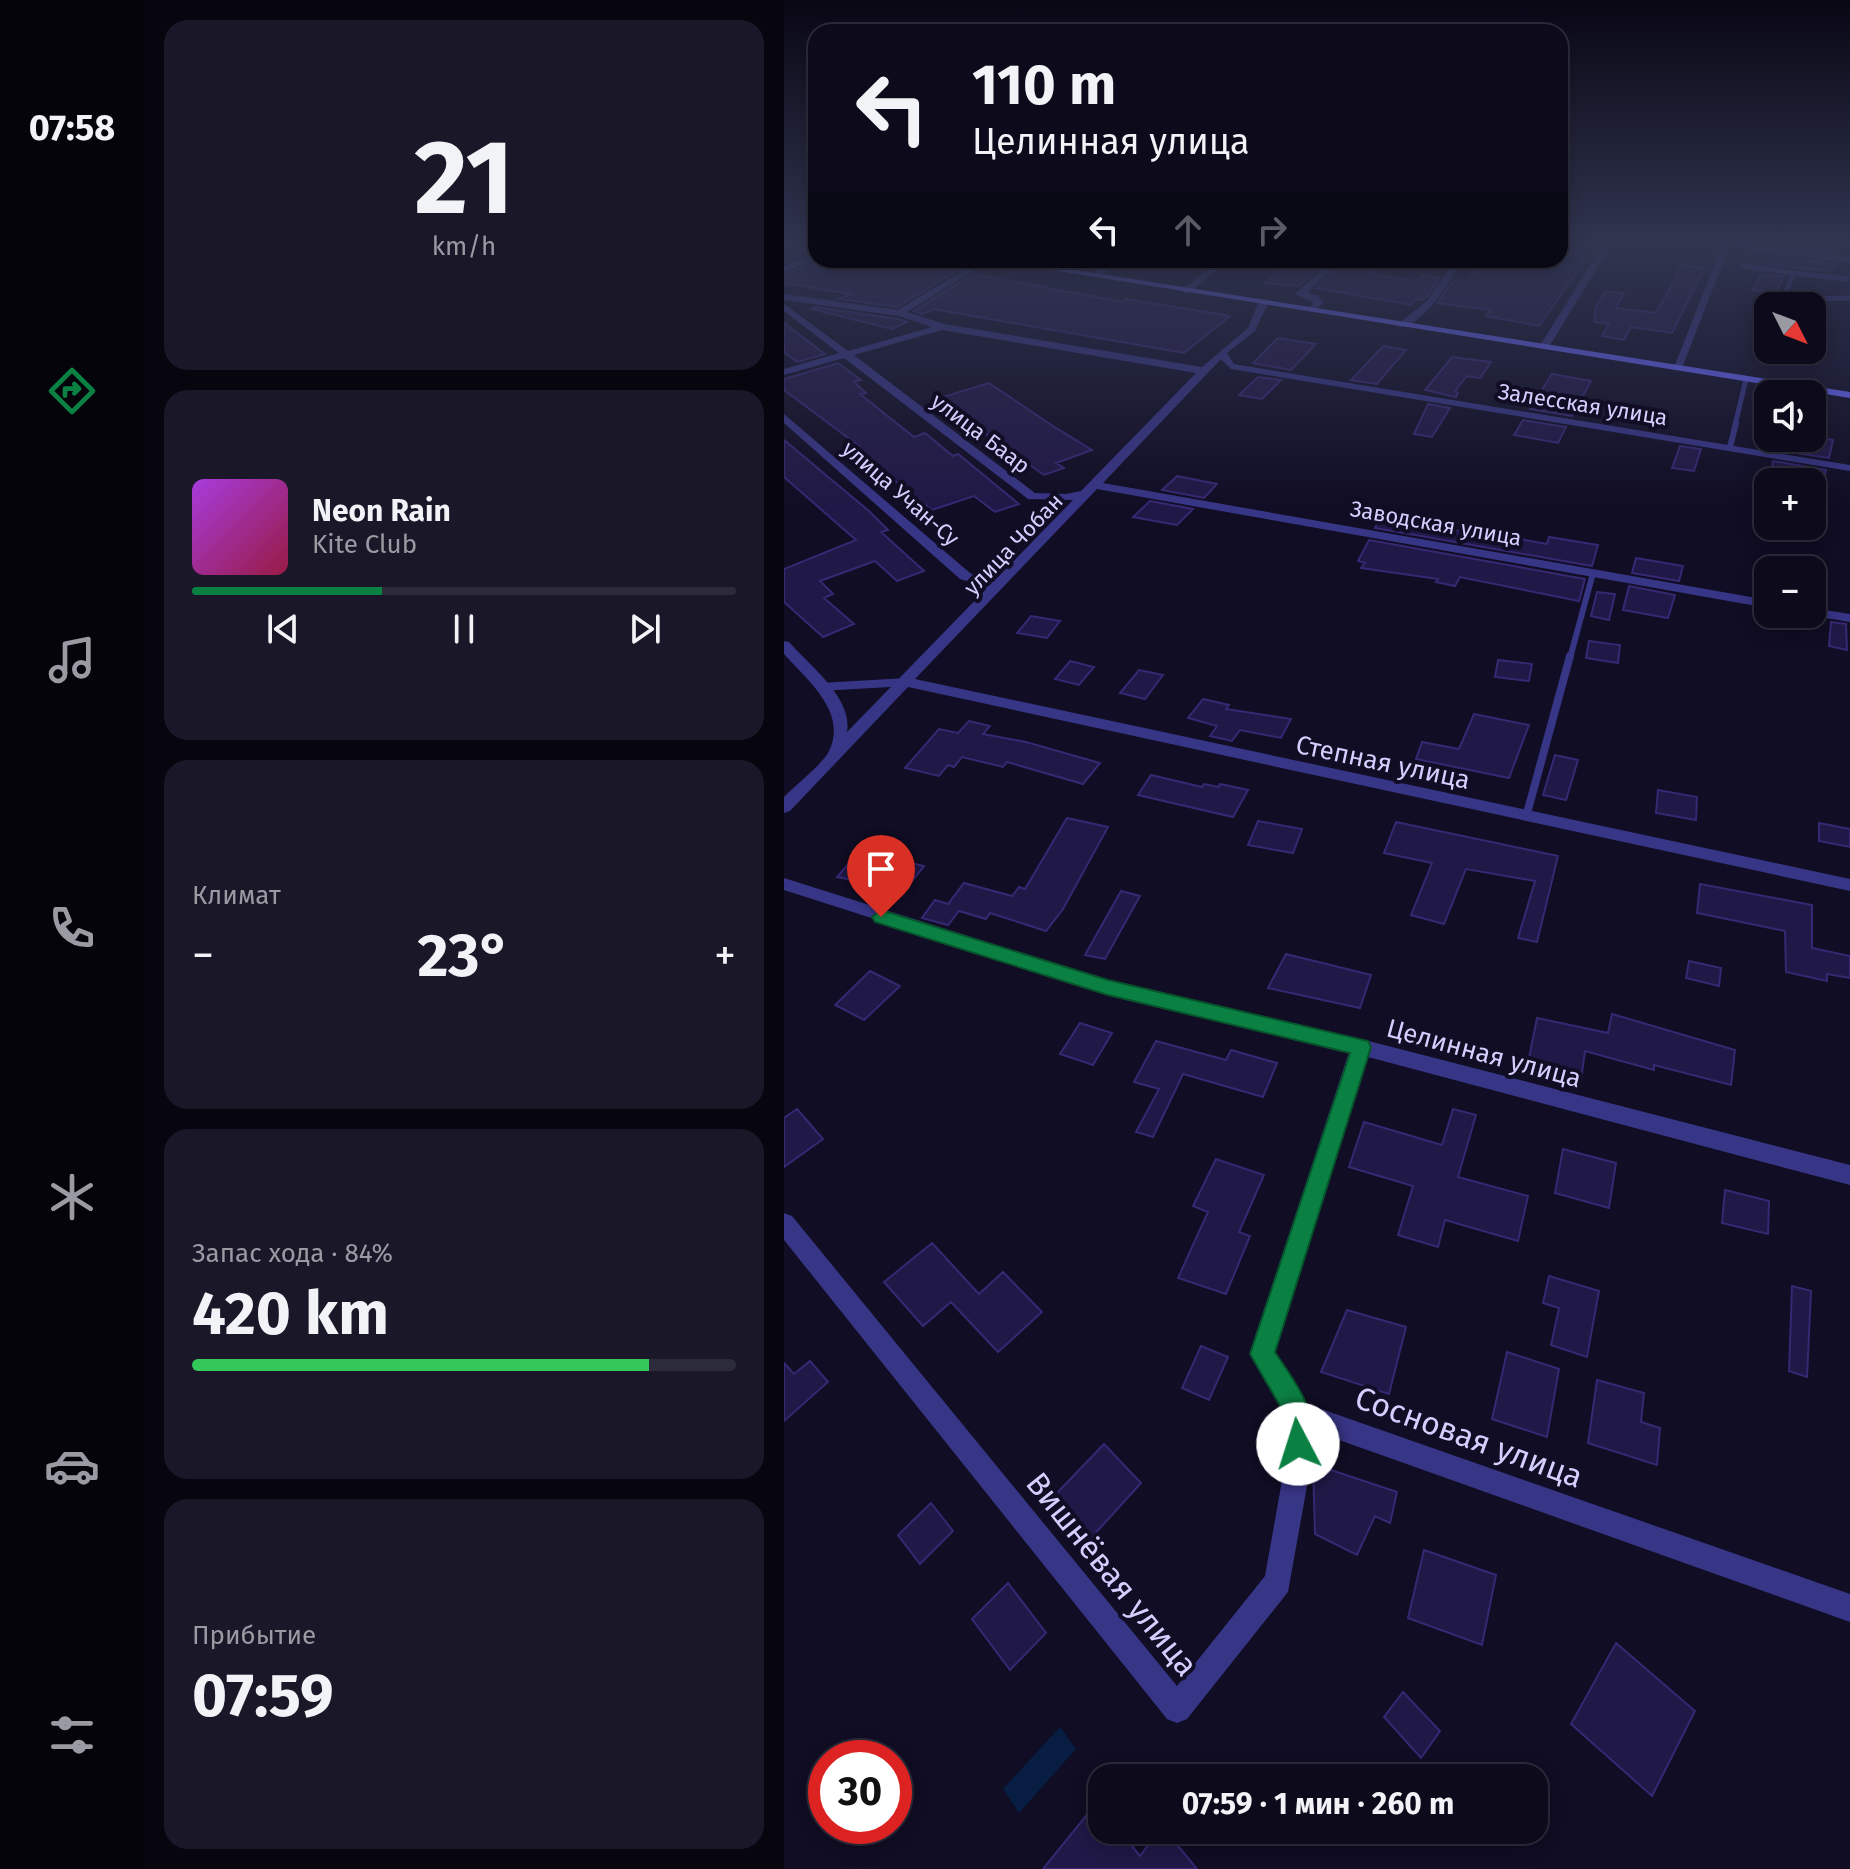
<!DOCTYPE html>
<html lang="ru">
<head>
<meta charset="utf-8">
<style>
  :root { --surface:#0c0a1b; --page:#1a1828; --text:#f1f3f6; --muted:#9a9aa3; --line:#2c2b3a; --accent:#0b8043 }
  body { margin:0; font-family:"Fira Sans",sans-serif; background:var(--page); color:var(--text); height:100vh; display:flex; flex-direction:column; font-size:30px; white-space:nowrap }
  * { box-sizing:border-box; margin:0 }
  p { font-size:26px; color:var(--muted) }
  .icon { flex:none; width:44px; height:44px; fill:none; stroke:currentColor; stroke-width:2; stroke-linecap:round; stroke-linejoin:round }
  .map { position:relative; flex:1; overflow:hidden }
  .drawer { display:flex; flex-direction:column; gap:20px; padding:20px; background:#07060f; width:640px }
  .drawer>* { flex:none }
  .top-card { position:absolute; left:24px; top:24px; width:760px; height:244px; border-radius:24px; box-shadow:0 4px 20px #0003,0 0 0 2px var(--line); background:#0c0a1b; color:var(--text); overflow:hidden }
  .needle { width:52px; rotate:132deg }
  .tools { position:absolute; left:970px; top:292px; display:grid; gap:16px }
  .tools a { display:grid; place-items:center; width:72px; height:72px; border-radius:16px; background:var(--surface); box-shadow:0 4px 20px #0003,0 0 0 2px var(--line); font-size:40px }
  .speed { position:absolute; left:24px; top:1740px; display:flex; gap:16px; font-size:40px; font-weight:700; text-align:center }
  .speed>* { display:grid; place-content:center; width:104px; height:104px; border-radius:50%; background:var(--surface); box-shadow:0 4px 20px #0003,0 0 0 2px var(--line); line-height:1 }
  .speed .limit { border:12px solid #d22; background:#fff; color:#111 }
  .pin { position:absolute; display:grid; place-items:center; width:68px; height:68px; color:#fff; margin:-82px -34px; border-radius:50% 50% 50% 0; rotate:-45deg; box-shadow:0 0 8px #0007 }
  .pin .icon { rotate:45deg }
  .me { position:absolute; width:88px; margin:-44px; rotate:355deg; stroke-linejoin:round; filter:drop-shadow(0 0 6px #0008) }
  .turn { display:flex; align-items:center; gap:28px; height:168px; padding:0 32px; font-size:36px }
  .turn .icon { width:104px; height:104px; stroke-width:2.5 }
  .turn b { display:block; font-size:56px; line-height:68px }
  .lanes { display:flex; align-items:center; height:76px; padding:0 32px; background:#0003; justify-content:center; gap:40px; direction:ltr }
  .lanes .off { opacity:.35 }
  .big { font-size:60px; font-weight:700; line-height:1.1 }
  .drawer .widget { flex:1; display:flex; flex-direction:column; justify-content:center; gap:12px; min-width:0; padding:0 28px; border-radius:24px; background:var(--page) }
  .drawer .dial { align-items:center; gap:0 }
  .dial b { font-size:104px; line-height:1 }
  .song { display:flex; align-items:center; gap:24px }
  .cover { width:96px; height:96px; border-radius:12px; background:linear-gradient(135deg,hsl(280 70% 55%),hsl(340 70% 35%)) }
  .played { height:8px; border-radius:4px; background:linear-gradient(90deg,var(--accent) 35%,var(--line) 35%) }
  .keys { display:flex; justify-content:space-around; direction:ltr }
  .heat { display:flex; justify-content:space-between; align-items:center; font-size:44px; direction:ltr }
  .charge { height:12px; border-radius:6px; background:linear-gradient(90deg,#34c759 84%,var(--line) 0) }
  .trip { position:absolute; left:304px; top:1764px; width:460px; height:80px; border-radius:24px; background:var(--surface); box-shadow:0 4px 20px #0003,0 0 0 2px var(--line); font-weight:700; line-height:80px; text-align:center }
  main { display:flex; flex:1; min-height:0 }
  .tabs { display:flex; flex-direction:column; width:144px; justify-content:space-around; align-items:center; background:#05040b; color:var(--muted) }
  .tabs .icon { width:56px; height:56px }
  .tabs .on { color:var(--accent) }
  .tabs b { font-size:36px; color:var(--text) }
  .map>svg:first-child { display:block }
  .water { fill:#071d42 }
  .building { fill:#201846; stroke:#362873; stroke-width:2 }
  .lines { fill:none; stroke-linecap:round; stroke-linejoin:round }
  .service-far2 { stroke:#373585; stroke-width:5 }
  .service-far1 { stroke:#373585; stroke-width:6 }
  .service { stroke:#373585; stroke-width:8 }
  .minor { fill:#373585; fill-rule:evenodd }
  .secondary { fill:#6866ff; fill-rule:evenodd }
  .route { fill:#0b8043; stroke:#07532c; stroke-width:2 }
  .labels { text-anchor:middle; stroke-width:8; stroke-linejoin:round; paint-order:stroke }
  .far-street-label { font-size:22px; fill:#d4cfff; stroke:#100d24 }
  .street-label { font-size:26px; fill:#d4cfff; stroke:#100d24 }
  .near-street-label { font-size:32px; fill:#d4cfff; stroke:#100d24 }
</style>
</head>
<body>
<main>
<nav class="tabs">
<b>07:58</b>
<svg class="icon on" aria-label="directions" viewBox="0 0 24 24"><path d="M12 3l9 9-9 9-9-9zM9 14v-3h6M13 9l2 2-2 2"/></svg>
<svg class="icon" aria-label="music" viewBox="0 0 24 24"><path d="M9 18V5l10-2v13"/><circle cx="6" cy="18" r="3"/><circle cx="16" cy="16" r="3"/></svg>
<svg class="icon" aria-label="phone" viewBox="0 0 24 24"><path d="M5 4h4l2 5-3 2q2 4 5 5l2-3 5 2v4C11 20 4 13 5 4z"/></svg>
<svg class="icon" aria-label="climate" viewBox="0 0 24 24"><path d="M12 3v18M4 7l16 10M4 17L20 7"/></svg>
<svg class="icon" aria-label="car" viewBox="0 0 24 24"><path d="M5 17H2v-5l4-1 3-4h7l3 4 3 1v5h-3M9 17h6M6 11h13"/><circle cx="7" cy="17" r="2"/><circle cx="17" cy="17" r="2"/></svg>
<svg class="icon" aria-label="filters" viewBox="0 0 24 24"><path d="M4 7h16M4 17h16"/><circle cx="9" cy="7" r="2"/><circle cx="15" cy="17" r="2"/></svg>
</nav>
<section class="drawer">
<div class="widget dial"><b>21</b><p>km/h</p></div>
<div class="widget">
<div class="song"><i class="cover"></i><div><b>Neon Rain</b><p>Kite Club</p></div></div>
<div class="played"></div>
<div class="keys"><svg class="icon" aria-label="previous" viewBox="0 0 24 24"><path d="M18 5L8 12l10 7zM5 5v14"/></svg><svg class="icon" aria-label="pause" viewBox="0 0 24 24"><path d="M8 5v14M16 5v14"/></svg><svg class="icon" aria-label="next" viewBox="0 0 24 24"><path d="M6 5l10 7-10 7zM19 5v14"/></svg></div>
</div>
<div class="widget"><p>Климат</p>
<div class="heat"><a>−</a><b class="big">23°</b><a>+</a></div>
</div>
<div class="widget"><p>Запас хода · 84%</p><b class="big">420 km</b><div class="charge"></div></div>
<div class="widget"><p>Прибытие</p><b class="big">07:59</b></div>
</section>
<div class="map">
<svg width="1066" height="1869" viewBox="0 0 1066 1869">
  <rect width="100%" height="100%" fill="#100d24"/>
  <path class="water" d="M276,1727L292,1749L235,1813L219,1789Z"/>
  <path class="building" d="M776,251L801,254L796,263H799L755,326L702,316L707,310L653,303L670,280L682,281L698,263L752,270L759,260H776Z
    M988,258H1005L1051,264L1047,271L1025,269L984,264Z
    M55,260L113,262L172,271L113,307L55,299L67,294L0,283V274L32,263V272Z
    M508,260H544L515,286L481,283Z
    M560,260H599L585,274L633,281L638,275L656,278L641,299L631,300L627,305L532,288Z
    M898,265L921,268L888,333L847,327L840,340L818,336L825,324L810,322L812,306L822,291L840,293L832,308L872,313Z
    M189,274L339,302L342,299L446,316L400,353L149,309L139,314L130,311Z
    M978,274L1000,277L991,294L968,290Z
    M31,307L114,319L123,322L108,329L27,309Z
    M0,323L41,354L13,362L0,352Z
    M494,338L532,344L507,370L469,363Z
    M599,346L622,350L593,384L567,380Z
    M668,357L707,362L696,378L683,376L671,391L674,393L672,397L641,390Z
    M54,363L77,380L70,382L82,393L76,394L130,437L141,433L169,456L174,454L235,504L211,512L190,496L148,510L69,448L75,446L0,390V379Z
    M768,374L807,381L788,416L746,409Z
    M474,377L497,380L478,399L455,395Z
    M205,383L269,426L308,450L272,463L280,468L260,475L152,399Z
    M644,404L666,408L648,437L630,434Z
    M739,420L782,427L774,443L730,435Z
    M1028,436L1049,440L1045,458L990,450L992,438Z
    M0,440L85,511L104,530L97,532L140,571L113,581L91,561L36,581L49,594L40,598L70,624L39,637L0,602V569L72,540L0,477Z
    M896,446L917,449L910,471L888,468Z
    M989,461L1042,470L1039,482H986Z
    M393,476L433,484L420,498L378,490Z
    M366,501L409,509L393,525L349,517Z
    M599,512L621,516L618,522L702,535L704,533L763,544L765,537L814,545L808,566L591,528Z
    M585,540L801,579L795,601L676,577L671,586L652,582L654,579L577,568L581,563L574,561Z
    M852,558L899,566L895,581L848,573Z
    M845,586L891,595L884,618L839,610Z
    M813,592L831,594L825,620L807,616Z
    M247,616L276,621L263,638L233,633Z
    M1047,622L1062,624L1063,650L1045,646Z
    M805,641L836,645L834,663L802,658Z
    M714,660L748,664L745,681L711,677Z
    M286,661L310,667L295,685L271,679Z
    M355,670L379,675L361,699L336,693Z
    M419,699L445,705L442,709L507,719L497,738L456,730L448,741L426,736L433,726L404,718Z
    M690,714L745,725L725,778L632,759L638,742L675,749Z
    M185,721L206,726L199,734L242,742L316,763L299,784L223,762L219,767L178,757L170,767L164,765L155,776L121,768L155,729L174,733Z
    M771,755L794,760L782,800L759,795Z
    M367,775L418,787L420,784L435,787L436,784L464,790L449,817L354,795Z
    M874,790L913,797L912,820L872,813Z
    M283,818L324,827L279,909L262,931L206,913L202,919L175,911L164,925L138,918L151,900L164,904L180,883L228,896L235,887L241,889Z
    M474,821L518,829L509,853L464,845Z
    M612,822L774,856L753,942L734,938L751,881L682,869L660,924L627,915L648,863L600,853Z
    M1035,823L1066,829V847L1035,841Z
    M81,845L107,852L102,857L140,866L121,890L53,877Z
    M916,884L1028,905V948L1066,956V978L1043,974V981L1002,972L1001,931L913,913Z
    M337,891L356,896L321,959L301,955Z
    M502,954L587,975L576,1008L484,988Z
    M905,961L937,968L935,986L902,978Z
    M86,971L116,986L80,1020L51,1005Z
    M828,1014L951,1050L947,1085L870,1065V1070L801,1051L797,1080L743,1068L753,1018L824,1033Z
    M296,1023L328,1033L309,1065L276,1054Z
    M372,1041L442,1060L447,1050L493,1063L479,1097L399,1074L369,1137L352,1132L375,1089L350,1082Z
    M13,1109L39,1139L0,1167V1118Z
    M669,1109L692,1115L674,1177L744,1196L734,1241L661,1220L654,1247L614,1235L629,1186L565,1167L580,1122L658,1145Z
    M779,1149L832,1163L825,1208L771,1193Z
    M432,1159L480,1175L455,1232L466,1236L442,1294L394,1278L424,1212L409,1206Z
    M941,1190L985,1201L984,1234L938,1223Z
    M148,1243L195,1294L219,1272L258,1312L214,1352L167,1302L139,1326L100,1282Z
    M765,1276L815,1291L803,1357L767,1345L775,1308L759,1303Z
    M1008,1286L1027,1291L1023,1377L1005,1371Z
    M563,1310L622,1327L605,1394L537,1372Z
    M417,1346L444,1357L425,1400L398,1388Z
    M723,1352L775,1369L763,1437L708,1419Z
    M26,1361L44,1382L0,1421V1363L10,1374Z
    M813,1380L860,1393L857,1422L876,1428L873,1465L804,1443Z
    M320,1444L357,1483L307,1538L270,1496Z
    M529,1464L613,1492L606,1523L591,1516L573,1555L531,1534Z
    M147,1503L169,1531L136,1564L114,1535Z
    M640,1550L712,1575L698,1645L624,1618Z
    M224,1583L262,1633L226,1670L188,1619Z
    M832,1643L911,1711L868,1796L787,1724Z
    M619,1692L656,1731L637,1758L600,1717Z
    M318,1796V1830H335L356,1856L375,1830H381L413,1869H259Z"/>
  <g class="lines">
    <path class="service-far2" d="M959,266L1010,273L998,300L1066,298
      M0,269L32,257
      M1010,273L1063,279
      M951,425L962,379"/>
    <path class="service-far1" d="M946,447L952,423
      M786,658L809,573"/>
    <path class="service" d="M36,687L123,682
      M742,817L786,656"/>
    <path class="minor" d="M819,245H827L765,347L757,349L755,347Z
      M938,245H965L1066,257V263L945,247L898,368L889,370Z
      M196,260H206L123,312L160,324L418,367L464,328L474,303L479,300L484,303L471,331L443,353L450,364L1066,465V471L447,369L437,359L319,483L984,600V608L313,489L131,679L1066,879V891L124,687L6,811L0,813V797C11,785 38,765 45,751C64,712 23,680 0,654V641L5,642C26,666 69,698 63,732L203,588L176,579L0,423V414L186,573L209,582L289,500L244,499L60,358L0,375V369L55,353L0,311V304L64,351L148,327L115,316L0,300V294L114,310ZM158,330L412,373L297,491L282,494L251,493L70,355Z
      M329,260H339L317,276H311V272Z
      M436,260H445L405,293H399V289Z
      M548,260H557L523,293L533,295L539,303L530,311H524L529,302L511,294Z
      M672,260H680C667,279 639,327 615,327V323L643,301Z
      M1028,608L1066,614V622L1023,615L1028,614Z
      M0,878L324,980L577,1039L1066,1165V1185L584,1057L491,1352L523,1404L1066,1594V1622L527,1430L525,1475L504,1592L403,1719L393,1723L383,1719L0,1240V1213L8,1216L393,1686L481,1576L499,1475L502,1416L466,1354L565,1052L324,994L0,890Z"/>
    <path class="secondary" d="M205,260H228L1066,392V398Z"/>
  </g>
  <linearGradient id="sky" x2="0" y2="1"><stop stop-color="#090714"/><stop offset="0.48" stop-color="#313550"/><stop offset="1" stop-color="#313550" stop-opacity="0"/></linearGradient>
  <rect width="1066" height="506" fill="url(#sky)"/>
  <path class="route" d="M97,910L324,980L584,1041L587,1047L491,1352C511,1383 539,1414 523,1453L514,1457L505,1453L501,1444L502,1416L466,1354L566,1053L324,995L91,922L88,917Z"/>
  <g class="labels">
    <g class="far-street-label">
      <text transform="translate(799 404) rotate(9)" y="8">Залесская улица</text>
      <text transform="translate(197 433) rotate(37)" y="8">улица Баар</text>
      <text transform="translate(117 493) rotate(41)" y="8">улица Учан-Су</text>
      <text transform="translate(652 523) rotate(10)" y="8">Заводская улица</text>
      <text transform="translate(229 544) rotate(-46)" y="8">улица Чобан</text>
    </g>
    <g class="street-label">
      <text transform="translate(599 762) rotate(12)" y="9">Степная улица</text>
      <text transform="translate(700 1053) rotate(15)" y="9">Целинная улица</text>
    </g>
    <g class="near-street-label">
      <text transform="translate(685 1437) rotate(20)" y="11">Сосновая улица</text>
      <text transform="translate(328 1574) rotate(51)" y="11">Вишнёвая улица</text>
    </g>
  </g>
</svg>
<div class="tools">
<a><svg class="needle" viewBox="-14 -14 28 28"><path d="M0-13l5 13h-10z" fill="#e53935"/><path d="M0 13l5-13h-10z" fill="#9a9aa3"/></svg></a>
<a><svg class="icon" aria-label="sound" viewBox="0 0 24 24"><path d="M4 9h4l5-4v14l-5-4H4zM17 9q2 3 0 6"/></svg></a>
<a>+</a>
<a>−</a>
</div>
<div class="speed"><div class="limit">30</div></div>
<div class="pin" style="left:97px;top:917px;background:#d93025"><svg class="icon" aria-label="arrive" viewBox="0 0 24 24"><path d="M6 21V4h12l-3 4 3 4H6"/></svg></div>
<svg class="me" style="left:514px;top:1444px" viewBox="-20 -20 40 40"><circle r="19" fill="#fff"/><path d="M0-13L10 11 0 6-10 11z" fill="#0b8043"/></svg>
<div class="trip">07:59 · 1 мин · 260 m</div>
<div class="top-card">
<div class="turn"><svg class="icon" aria-label="left" viewBox="0 0 24 24"><path d="M17 20v-9H6M10 6l-5 5 5 5"/></svg><div><b>110 m</b>Целинная улица</div></div>
<div class="lanes"><svg class="icon" aria-label="left" viewBox="0 0 24 24"><path d="M17 20v-9H6M10 6l-5 5 5 5"/></svg><svg class="icon off" aria-label="ahead" viewBox="0 0 24 24"><path d="M12 20V5M6 11l6-6 6 6"/></svg><svg class="icon off" aria-label="right" viewBox="0 0 24 24"><path d="M7 20v-9h11M14 6l5 5-5 5"/></svg></div>
</div>
</div>
</main>
</body>
</html>
